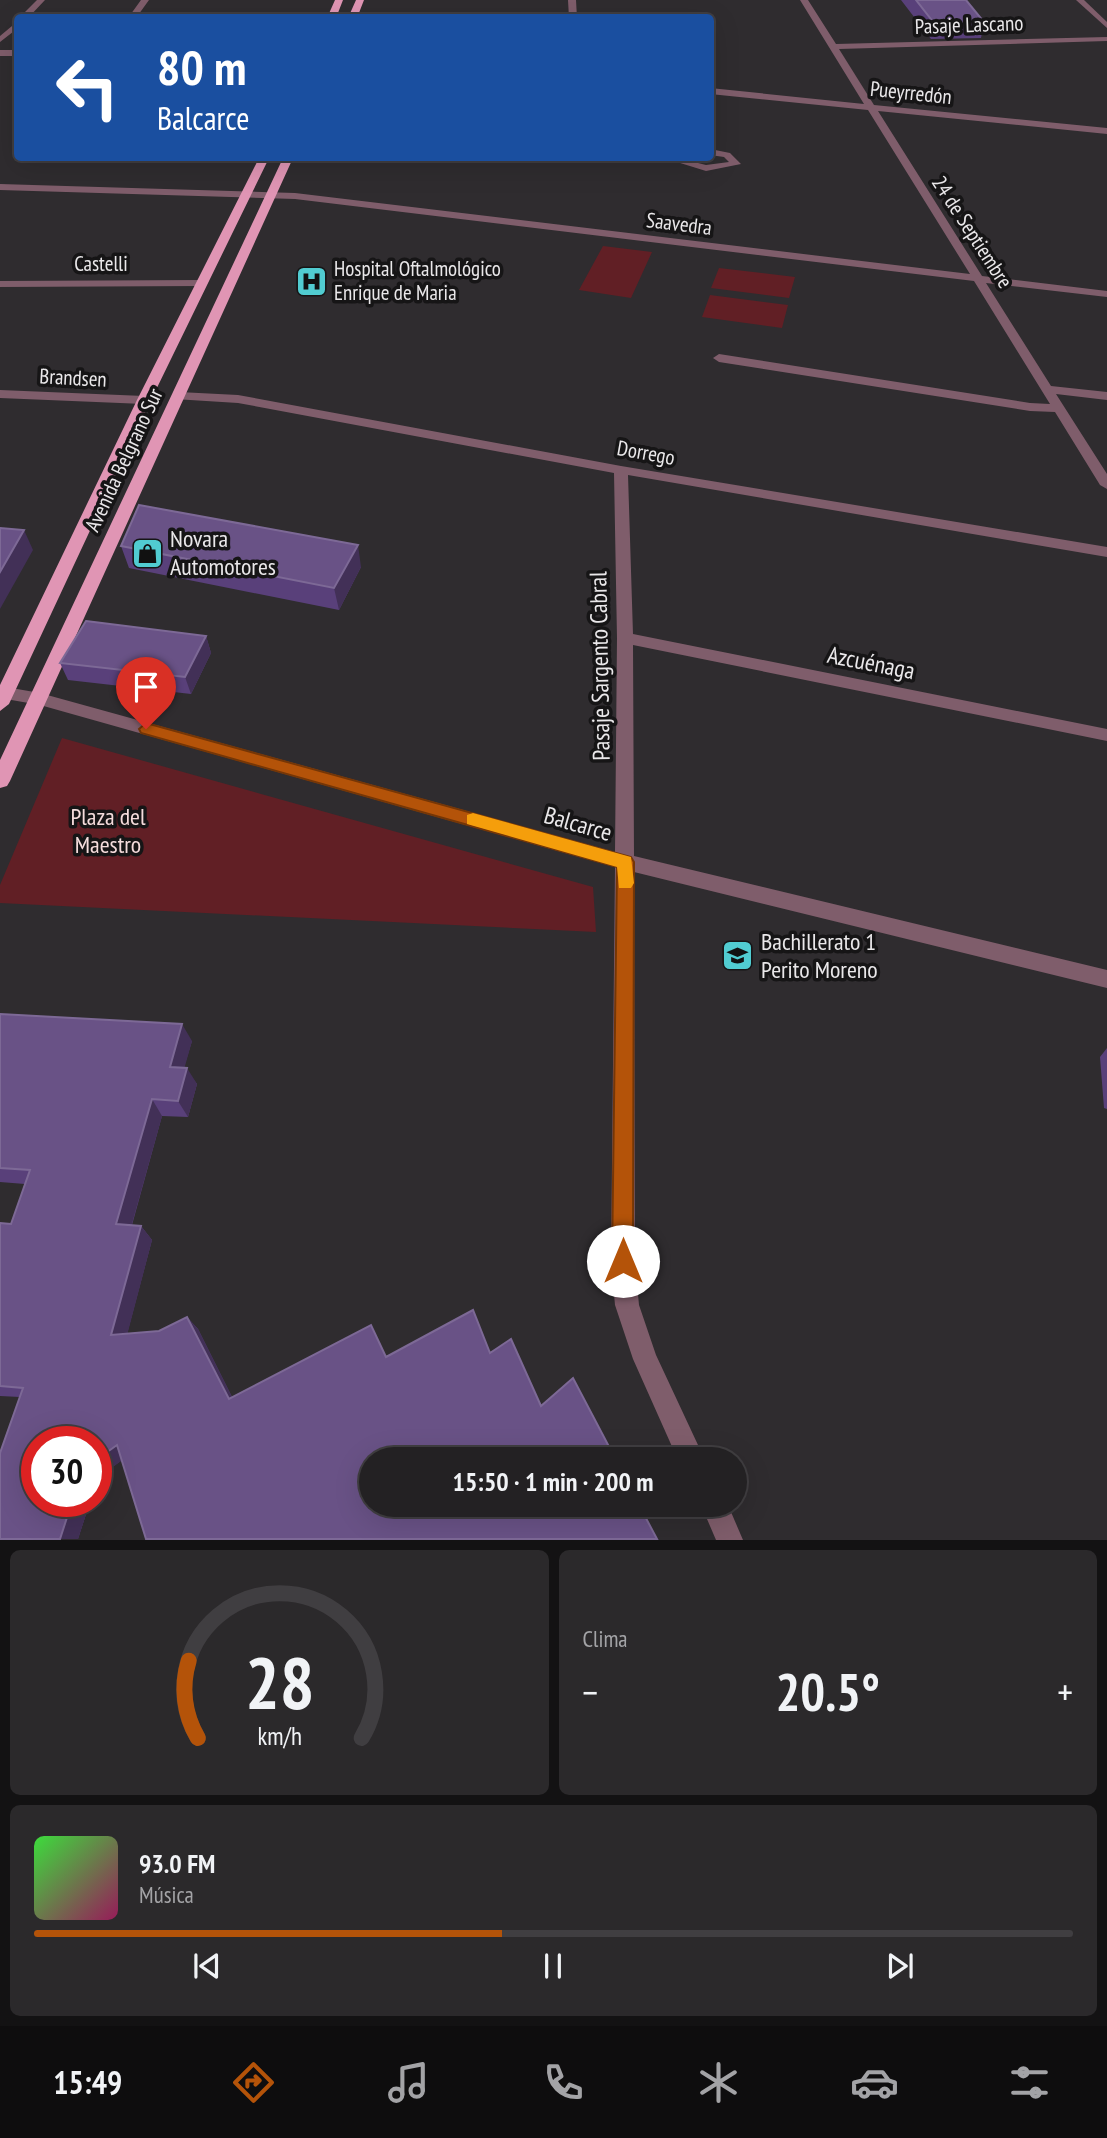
<!DOCTYPE html>
<html lang="es">
<head>
<meta charset="utf-8">
<style>
  :root { --surface:#232123; --page:#2b292b; --text:#f1f3f6; --muted:#a3a3a6; --line:#403e41; --accent:#b45309 }
  body { margin:0; font-family:"PT Sans Narrow",sans-serif; background:var(--page); color:var(--text); height:100vh; display:flex; flex-direction:column; font-size:26px; white-space:nowrap }
  * { box-sizing:border-box; margin:0 }
  p { font-size:23px; color:var(--muted) }
  .icon { flex:none; width:38px; height:38px; fill:none; stroke:currentColor; stroke-width:2; stroke-linecap:round; stroke-linejoin:round }
  .map { position:relative; height:1540px; overflow:hidden }
  .sheet { display:flex; flex-direction:column; gap:10px; padding:10px; background:#131213; flex:1 }
  .sheet>* { flex:none }
  .banner { position:absolute; left:14px; top:14px; width:700px; height:147px; border-radius:7px; box-shadow:0 7px 28px #0002,0 0 0 2px var(--line); background:#1a4fa0; color:#fff; overflow:hidden }
  .speed { position:absolute; left:21px; top:1426px; display:flex; gap:14px; font-size:35px; font-weight:700; text-align:center }
  .speed>* { display:grid; place-content:center; width:91px; height:91px; border-radius:50%; background:var(--surface); box-shadow:0 7px 28px #0002,0 0 0 2px var(--line); line-height:1 }
  .speed .limit { border:10px solid #d22; background:#fff; color:#111 }
  .pin { position:absolute; display:grid; place-items:center; width:60px; height:60px; color:#fff; margin:-72px -30px; border-radius:50% 50% 50% 0; rotate:-45deg; box-shadow:0 0 7px #0007 }
  .pin .icon { rotate:45deg }
  .me { position:absolute; width:77px; margin:-38px; rotate:0deg; stroke-linejoin:round; filter:drop-shadow(0 0 5px #0008) }
  .turn { display:flex; align-items:center; gap:24px; height:147px; padding:0 28px; font-size:32px }
  .turn .icon { width:91px; height:91px; stroke-width:2.5 }
  .turn b { display:block; font-size:49px; line-height:60px }
  .big { font-size:52px; font-weight:700; line-height:1.1 }
  .sheet .widget { flex:1; display:flex; flex-direction:column; justify-content:center; gap:10px; min-width:0; padding:0 24px; border-radius:10px; background:var(--page) }
  .sheet .dial { align-items:center; gap:0 }
  .dial svg { height:182px; overflow:visible; fill:none; stroke:var(--line); stroke-width:7; stroke-linecap:round; text-anchor:middle }
  .dial text { fill:var(--text); stroke:none }
  .song { display:flex; align-items:center; gap:21px }
  .cover { width:84px; height:84px; border-radius:10px; background:linear-gradient(135deg,hsl(120 70% 55%),hsl(330 70% 35%)) }
  .played { height:7px; border-radius:4px; background:linear-gradient(90deg,var(--accent) 45%,var(--line) 45%) }
  .keys { display:flex; justify-content:space-around; direction:ltr }
  .heat { display:flex; justify-content:space-between; align-items:center; font-size:38px; direction:ltr }
  .sheet .tiles { flex:1; display:grid; gap:10px; grid-template-columns:1fr 1fr }
  .widget:last-child { grid-column:span 2 }
  .trip { position:absolute; left:359px; top:1447px; width:388px; height:70px; border-radius:35px; background:var(--surface); box-shadow:0 7px 28px #0002,0 0 0 2px var(--line); font-weight:700; line-height:70px; text-align:center }
  .menu { display:flex; height:112px; justify-content:space-around; align-items:center; background:#0e0d0e; color:var(--muted) }
  .menu .icon { width:49px; height:49px }
  .menu .current { color:var(--accent) }
  .menu b { font-size:32px; color:var(--text) }
  .map>svg:first-child { display:block }
  .green { fill:#611f25 }
  .lines { fill:none; stroke-linecap:round; stroke-linejoin:round }
  .minor { fill:#7f5d6b; fill-rule:evenodd }
  .tertiary { fill:#7f5d6b; fill-rule:evenodd }
  .trunk { fill:#e095b4; fill-rule:evenodd }
  .wall { fill:#59407a }
  .shaded-wall { fill:#423057 }
  .building { fill:#695286; stroke:#7d6996; stroke-width:2 }
  .route { fill:#b45309; stroke:#753606; stroke-width:2 }
  .slow { fill:#f59e0b }
  .labels { text-anchor:middle; stroke-width:7; stroke-linejoin:round; paint-order:stroke }
  .far-street-label { font-size:21px; fill:#eae8ea; stroke:#161516 }
  .far-poi-label { font-size:21px; fill:#eae8ea; stroke:#161516; text-anchor:start }
  .poi-label { font-size:24px; fill:#eae8ea; stroke:#161516; text-anchor:start }
  .street-label { font-size:24px; fill:#eae8ea; stroke:#161516 }
  .park-label { font-size:24px; fill:#f5dcdc; stroke:#161516 }
</style>
</head>
<body>
<div class="map">
<svg width="1107" height="1540" viewBox="0 0 1107 1540">
  <rect width="100%" height="100%" fill="#2f2c2f"/>
  <path class="green" d="M603,246L652,252L631,298L579,290Z
    M719,268L795,277L789,298L711,288Z
    M710,295L788,305L782,328L702,317Z
    M62,738L593,887L596,932L0,903V885Z"/>
  <g class="lines">
    <path class="minor" d="M37,0H45L28,18H19Z
      M141,0H149L136,18H128Z
      M568,0H576L577,18H569Z
      M800,0H808L836,44L1107,37V41L839,49L874,105L1107,128V134L878,111L982,276L1107,291V297L986,283L1051,386L1107,392V400L1056,394L1107,474V489L1100,485L1055,412L1030,411L719,362L713,358L719,354L1030,403L1050,404L974,281L295,199L0,190V184L295,193L970,274L868,110L710,94V88L864,104Z
      M18,21V28L0,42V36Z
      M0,50H18V56H0Z
      M710,149L730,153L741,164L706,171L664,158H678L706,165L729,162L724,157L710,155Z
      M0,281L202,280L208,283L202,286L0,287Z
      M0,390L144,396L150,400L144,404L0,398Z
      M179,392L238,395L621,466L1107,547V557L628,475L633,634L1107,729V741L633,645L634,856L1107,970V988L634,872L635,1261L639,1305L656,1355L705,1460H678L633,1359L615,1305L611,1261L615,867L40,705L0,698V686L40,693L615,852L617,638L614,473L238,403L174,399V393Z
      M701,1505H728L743,1540H716Z"/>
    <path class="tertiary" d="M1076,0H1084L1107,22V28Z"/>
    <path class="trunk" d="M335,0H343L336,18H327Z
      M356,0H364L357,18H348Z
      M259,158H269L151,400L9,704L0,711V685L137,400Z
      M283,158H293L10,781L7,786L0,788V760Z"/>
  </g>
  <path class="wall" d="M901,0H966L984,22L981,38L931,39Z
    M121,546L361,567L339,610L129,568Z
    M206,636L211,653L191,694L68,680L60,663Z
    M0,1014L192,1041L184,1067L197,1084L188,1117L162,1116L132,1225L141,1226L152,1240L127,1334L159,1331L187,1317L198,1329L232,1397L386,1357L490,1353L541,1406L616,1460H122L97,1478L37,1502H90L78,1539H0L20,1397L0,1396V1223L11,1224L25,1184L0,1182Z
    M1107,1048V1109L1104,1108L1100,1057Z"/>
  <path class="shaded-wall" d="M24,530L33,550L0,609V572Z
    M358,545L361,567L339,610L334,588Z
    M206,636L211,653L191,694L185,677Z
    M182,1024L192,1041L180,1084L170,1067Z
    M187,1068L197,1084L188,1117L178,1101Z
    M152,1099L162,1116L128,1238L116,1224Z
    M141,1226L152,1240L124,1347L111,1335Z
    M187,1317L198,1329L238,1409L229,1399Z
    M117,1445L131,1454L96,1479V1460Z
    M72,1502H90L78,1539H60Z"/>
  <path class="building" d="M916,0H966L984,22L934,23Z
    M139,505L358,545L334,588L121,546Z
    M0,528L24,530L0,572Z
    M86,621L206,636L185,677L60,663Z
    M0,1014L182,1024L170,1067L187,1068L178,1101L152,1099L116,1224L141,1226L111,1335L159,1331L187,1317L229,1399L371,1325L386,1357L473,1310L490,1353L511,1339L541,1406L573,1378L616,1460H371V1505H639L657,1539H146L117,1445L96,1460V1442H37V1502H72L60,1539H0V1453L23,1388L0,1386V1223L11,1224L30,1170L0,1168Z"/>
  <path class="route" d="M146,723L631,857L634,862L633,1261L630,1269L623,1272L615,1269L612,1261L617,867L141,733L139,729Z"/>
  <path class="slow" d="M473,813L631,857L634,883L631,888H619L617,867L467,824V815Z"/>
  <defs>
    <symbol id="hospital-square" viewBox="-11 -11 22 22"><rect x="-9" y="-9" width="18" height="18" rx="4" fill="#51ccd1" stroke="#161516"/><path d="M-5-5h3v3.5h4V-5h3V5h-3V1.5h-4V5h-3Z" fill="#111"/></symbol>
    <symbol id="shop-square" viewBox="-11 -11 22 22"><rect x="-9" y="-9" width="18" height="18" rx="4" fill="#51ccd1" stroke="#161516"/><path d="M-5-2.5h2.3a2.7 3.5 0 0 1 5.4 0H5L5.5 6h-11ZM-1.5-2.5h3a1.5 2.3 0 0 0-3 0Z" fill="#111"/></symbol>
    <symbol id="school-square" viewBox="-11 -11 22 22"><rect x="-9" y="-9" width="18" height="18" rx="4" fill="#51ccd1" stroke="#161516"/><path d="M0-5L7-2L0 1L-7-2ZM-4 1L0 2.5L4 1V4Q0 6-4 4Z" fill="#111"/></symbol>
  </defs>
  <g fill-rule="evenodd">
    <use href="#hospital-square" x="294" y="264" width="35" height="35"/>
    <use href="#shop-square" x="130" y="536" width="35" height="35"/>
    <use href="#school-square" x="720" y="938" width="35" height="35"/>
  </g>
  <g class="labels">
    <g class="far-street-label">
      <text transform="translate(969 25) rotate(-2)" y="7">Pasaje Lascano</text>
      <text transform="translate(911 93) rotate(6)" y="7">Pueyrredón</text>
      <text transform="translate(679 224) rotate(7)" y="7">Saavedra</text>
      <text transform="translate(972 232) rotate(57)" y="7">24 de Septiembre</text>
      <text x="101" y="271">Castelli</text>
      <text transform="translate(73 378) rotate(3)" y="7">Brandsen</text>
      <text transform="translate(646 453) rotate(10)" y="7">Dorrego</text>
      <text transform="translate(124 460) rotate(-65)" y="7">Avenida Belgrano Sur</text>
    </g>
    <g class="far-poi-label">
      <text x="334" y="276">Hospital Oftalmológico<tspan x="334" dy="24">Enrique de Maria</tspan></text>
    </g>
    <g class="poi-label">
      <text x="170" y="547">Novara<tspan x="170" dy="28">Automotores</tspan></text>
      <text x="761" y="950">Bachillerato 1<tspan x="761" dy="28">Perito Moreno</tspan></text>
    </g>
    <g class="street-label">
      <text transform="translate(871 663) rotate(11)" y="8">Azcuénaga</text>
      <text transform="translate(600 666) rotate(-91)" y="8">Pasaje Sargento Cabral</text>
      <text transform="translate(578 824) rotate(16)" y="8">Balcarce</text>
    </g>
    <g class="park-label">
      <text x="108" y="825">Plaza del<tspan x="108" dy="28">Maestro</tspan></text>
    </g>
  </g>
</svg>
<div class="speed"><div class="limit">30</div></div>
<div class="pin" style="left:146px;top:729px;background:#d93025"><svg class="icon" aria-label="arrive" viewBox="0 0 24 24"><path d="M6 21V4h12l-3 4 3 4H6"/></svg></div>
<svg class="me" style="left:623px;top:1261px" viewBox="-20 -20 40 40"><circle r="19" fill="#fff"/><path d="M0-13L10 11 0 6-10 11z" fill="#b45309"/></svg>
<div class="trip">15:50 · 1 min · 200 m</div>
<div class="banner">
<div class="turn"><svg class="icon" aria-label="left" viewBox="0 0 24 24"><path d="M17 20v-9H6M10 6l-5 5 5 5"/></svg><div><b>80 m</b>Balcarce</div></div>
</div>
</div>
<section class="sheet">
<div class="tiles">
<div class="widget dial"><svg viewBox="0 0 100 80">
<path d="M14 69A42 42 0 1 1 86 69"/>
<path d="M14 69A42 42 0 0 1 10 35" stroke="#b45309"/>
<text x="50" y="56" font-size="32" font-weight="700">28</text>
<text x="50" y="72" font-size="11">km/h</text>
</svg></div>
<div class="widget"><p>Clima</p>
<div class="heat"><a>−</a><b class="big">20.5°</b><a>+</a></div>
</div>
<div class="widget">
<div class="song"><i class="cover"></i><div><b>93.0 FM</b><p>Música</p></div></div>
<div class="played"></div>
<div class="keys"><svg class="icon" aria-label="previous" viewBox="0 0 24 24"><path d="M18 5L8 12l10 7zM5 5v14"/></svg><svg class="icon" aria-label="pause" viewBox="0 0 24 24"><path d="M8 5v14M16 5v14"/></svg><svg class="icon" aria-label="next" viewBox="0 0 24 24"><path d="M6 5l10 7-10 7zM19 5v14"/></svg></div>
</div>
</div>
</section>
<nav class="menu">
<b>15:49</b>
<svg class="icon current" aria-label="directions" viewBox="0 0 24 24"><path d="M12 3l9 9-9 9-9-9zM9 14v-3h6M13 9l2 2-2 2"/></svg>
<svg class="icon" aria-label="music" viewBox="0 0 24 24"><path d="M9 18V5l10-2v13"/><circle cx="6" cy="18" r="3"/><circle cx="16" cy="16" r="3"/></svg>
<svg class="icon" aria-label="phone" viewBox="0 0 24 24"><path d="M5 4h4l2 5-3 2q2 4 5 5l2-3 5 2v4C11 20 4 13 5 4z"/></svg>
<svg class="icon" aria-label="climate" viewBox="0 0 24 24"><path d="M12 3v18M4 7l16 10M4 17L20 7"/></svg>
<svg class="icon" aria-label="car" viewBox="0 0 24 24"><path d="M5 17H2v-5l4-1 3-4h7l3 4 3 1v5h-3M9 17h6M6 11h13"/><circle cx="7" cy="17" r="2"/><circle cx="17" cy="17" r="2"/></svg>
<svg class="icon" aria-label="filters" viewBox="0 0 24 24"><path d="M4 7h16M4 17h16"/><circle cx="9" cy="7" r="2"/><circle cx="15" cy="17" r="2"/></svg>
</nav>
</body>
</html>
